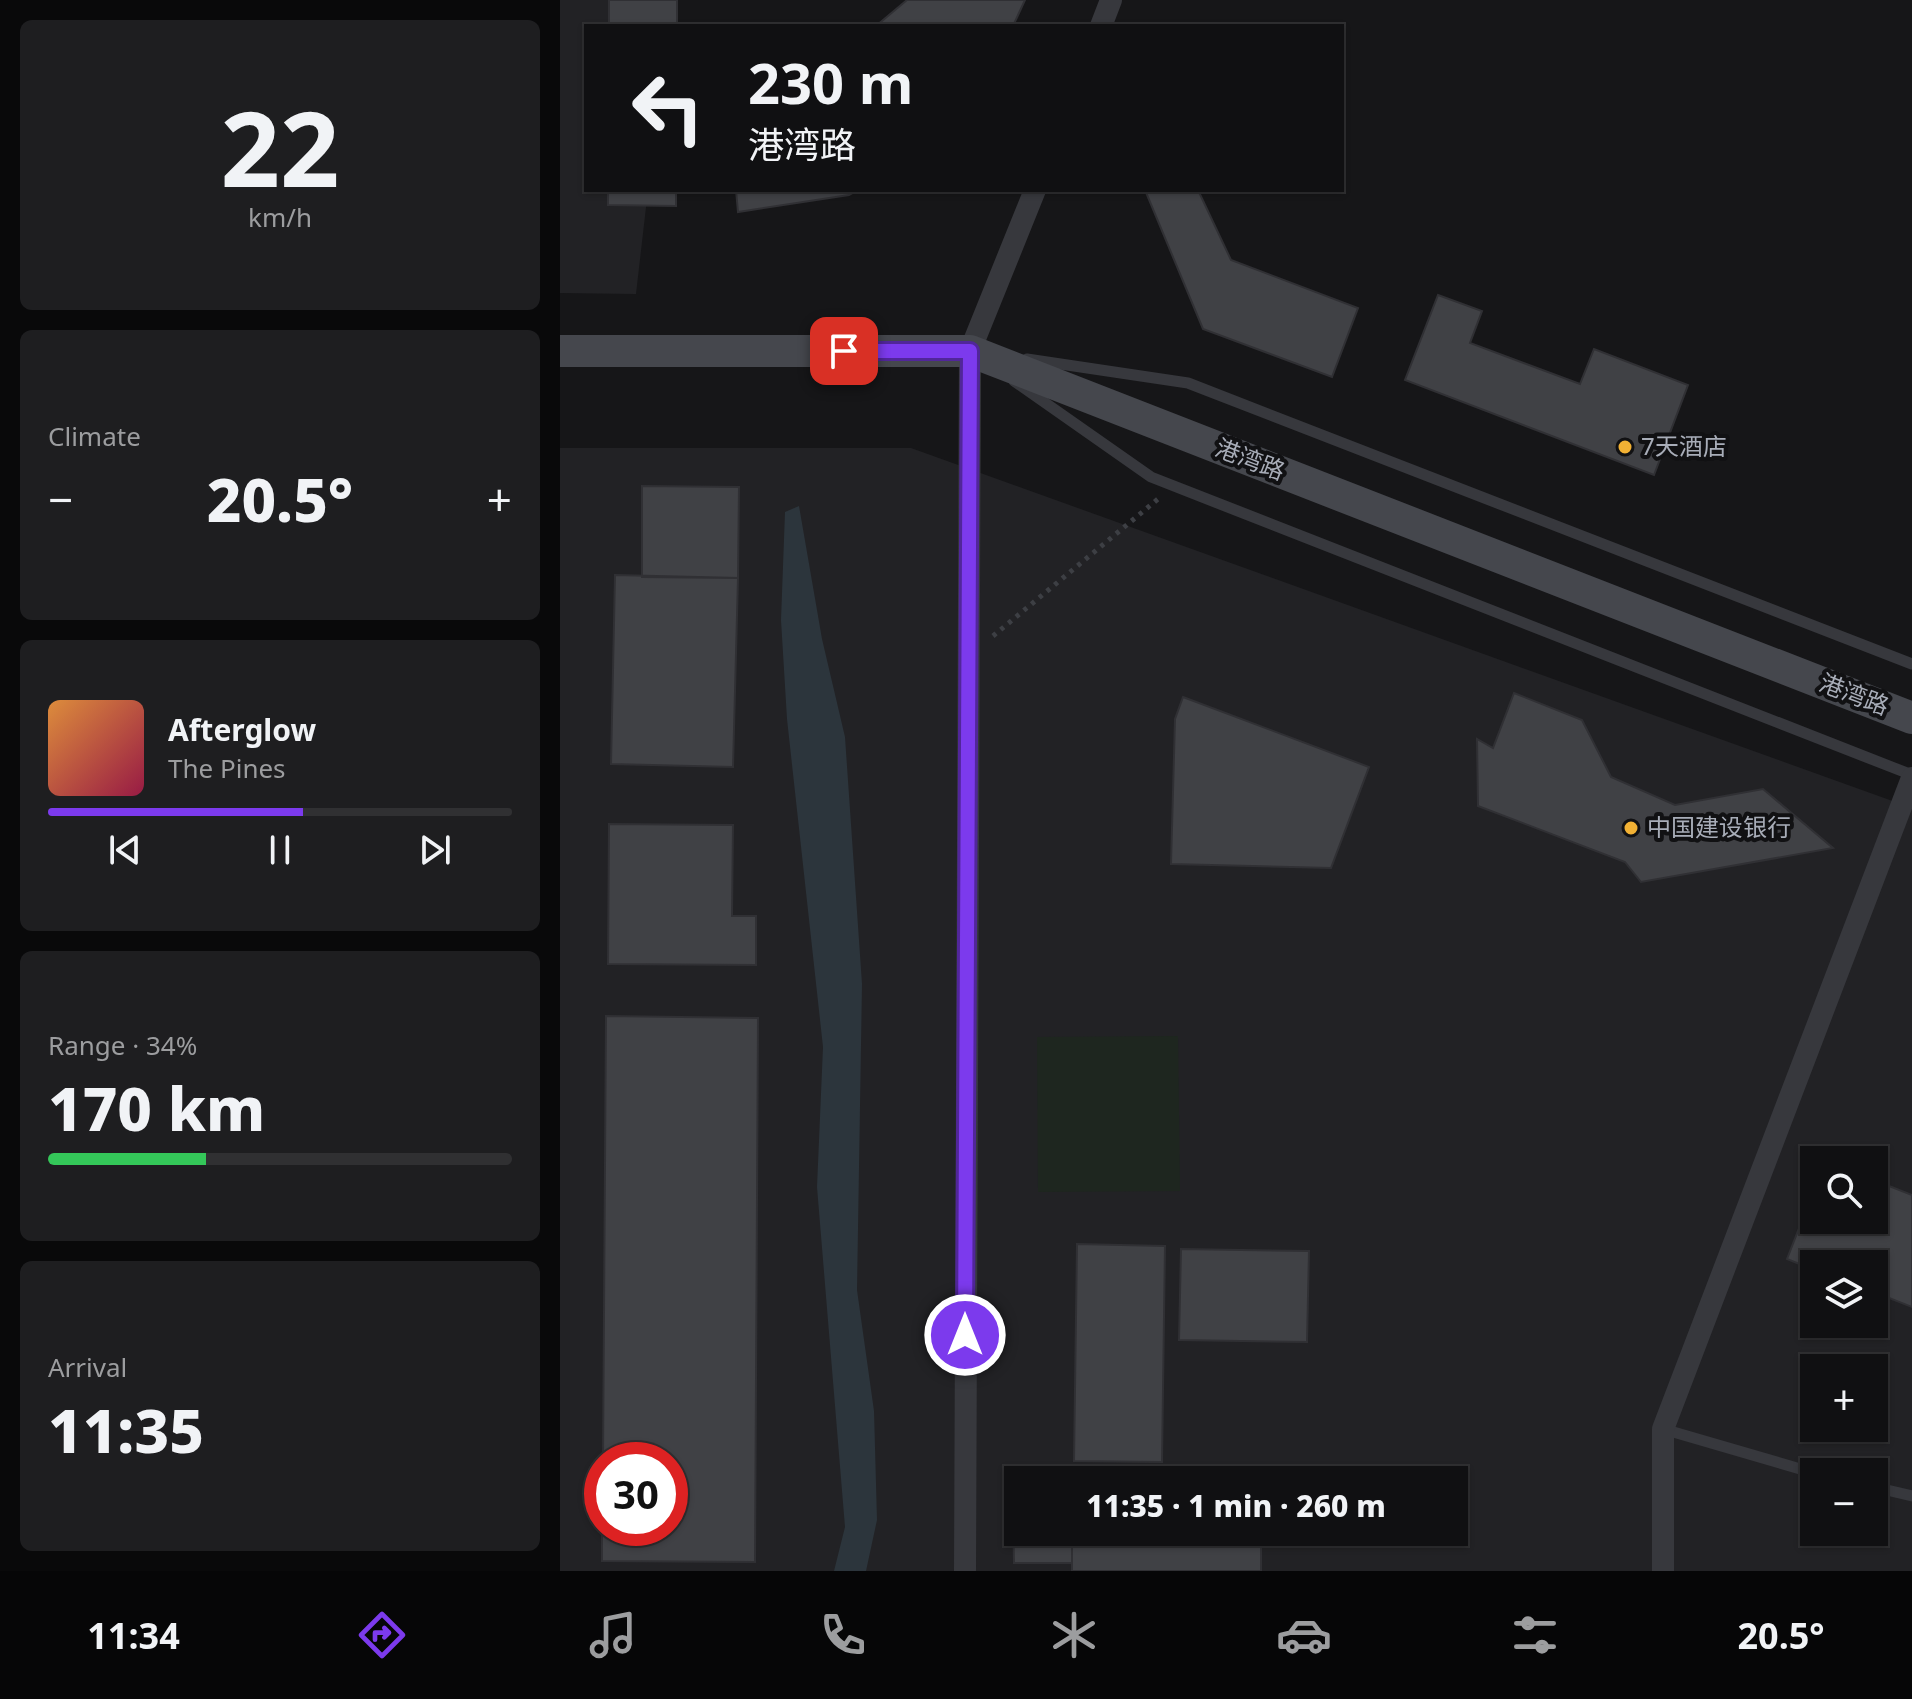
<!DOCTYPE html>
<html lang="en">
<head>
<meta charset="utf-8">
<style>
  :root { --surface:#101012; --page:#1e1e20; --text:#f1f3f6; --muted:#9c9d9f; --line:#303032; --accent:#7c3aed }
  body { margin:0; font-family:"Noto Sans","Noto Sans SC",sans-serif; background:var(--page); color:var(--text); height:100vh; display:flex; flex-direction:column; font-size:30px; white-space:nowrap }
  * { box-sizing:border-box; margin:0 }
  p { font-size:26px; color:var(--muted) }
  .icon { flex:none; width:44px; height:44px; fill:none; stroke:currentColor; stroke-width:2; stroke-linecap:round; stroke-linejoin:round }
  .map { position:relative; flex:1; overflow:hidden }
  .sheet { display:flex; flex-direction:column; gap:20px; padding:20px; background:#09090a; width:560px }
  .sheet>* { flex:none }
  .banner { position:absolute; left:24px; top:24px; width:760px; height:168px; border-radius:0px; box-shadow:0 2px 6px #0004,0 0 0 2px var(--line); background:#101012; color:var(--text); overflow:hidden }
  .buttons { position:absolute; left:1240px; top:1146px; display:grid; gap:16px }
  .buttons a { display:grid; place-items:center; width:88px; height:88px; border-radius:0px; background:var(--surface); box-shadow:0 2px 6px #0004,0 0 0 2px var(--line); font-size:40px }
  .speed { position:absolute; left:24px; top:1442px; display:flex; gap:16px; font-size:40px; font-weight:700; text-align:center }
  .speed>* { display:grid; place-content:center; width:104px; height:104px; border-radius:50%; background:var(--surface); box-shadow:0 2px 6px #0004,0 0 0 2px var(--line); line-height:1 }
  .speed .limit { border:12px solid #d22; background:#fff; color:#111 }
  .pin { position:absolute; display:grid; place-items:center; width:68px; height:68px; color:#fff; margin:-34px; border-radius:16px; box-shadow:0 4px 12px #0006 }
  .me { position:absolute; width:88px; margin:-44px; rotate:0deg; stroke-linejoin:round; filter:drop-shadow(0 0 6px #0008) }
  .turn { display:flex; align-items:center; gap:28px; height:168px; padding:0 32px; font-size:36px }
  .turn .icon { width:104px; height:104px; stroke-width:2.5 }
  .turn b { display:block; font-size:56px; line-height:68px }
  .big { font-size:60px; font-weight:800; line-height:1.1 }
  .sheet .tile { flex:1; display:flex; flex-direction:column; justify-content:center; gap:12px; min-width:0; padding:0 28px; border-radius:12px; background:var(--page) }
  .sheet .dial { align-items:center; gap:0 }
  .dial b { font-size:104px; line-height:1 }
  .song { display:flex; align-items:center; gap:24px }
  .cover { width:96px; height:96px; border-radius:12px; background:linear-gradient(135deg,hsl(30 70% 55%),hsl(340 70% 35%)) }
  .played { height:8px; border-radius:4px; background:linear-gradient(90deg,var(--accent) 55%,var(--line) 55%) }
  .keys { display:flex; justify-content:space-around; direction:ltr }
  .heat { display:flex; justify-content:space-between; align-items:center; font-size:44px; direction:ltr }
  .charge { height:12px; border-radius:6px; background:linear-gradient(90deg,#34c759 34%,var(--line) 0) }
  .trip { position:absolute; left:444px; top:1466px; width:464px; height:80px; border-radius:0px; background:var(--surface); box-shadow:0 2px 6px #0004,0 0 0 2px var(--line); font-weight:800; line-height:80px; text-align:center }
  .dock { display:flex; height:128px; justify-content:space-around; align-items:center; background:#060607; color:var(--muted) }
  .dock .icon { width:56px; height:56px }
  .dock .active { color:var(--accent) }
  .dock b { font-size:36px; color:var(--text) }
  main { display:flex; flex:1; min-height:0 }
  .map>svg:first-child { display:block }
  .built { fill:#222225; fill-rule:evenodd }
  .green { fill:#1e261f }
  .water { fill:#2c353c }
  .building { fill:#404145; stroke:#303034; stroke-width:2 }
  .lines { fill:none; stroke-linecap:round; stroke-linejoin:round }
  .path { stroke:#3d3f44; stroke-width:5; stroke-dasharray:4 6; stroke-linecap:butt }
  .lane { stroke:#37383d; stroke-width:11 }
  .street { stroke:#37383d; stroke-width:22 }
  .secondary { stroke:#45474d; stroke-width:32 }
  .route-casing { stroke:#51269a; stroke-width:20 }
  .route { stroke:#7c3aed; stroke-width:14 }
  .poi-dot { fill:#f2b134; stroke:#111113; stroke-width:3 }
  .labels { text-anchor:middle; stroke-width:8; stroke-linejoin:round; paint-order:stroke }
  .poi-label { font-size:24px; fill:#a8adb8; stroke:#111113; text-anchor:start }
  .street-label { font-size:24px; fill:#a8adb8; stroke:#111113 }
</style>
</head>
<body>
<main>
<section class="sheet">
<div class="tile dial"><b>22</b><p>km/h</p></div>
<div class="tile"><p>Climate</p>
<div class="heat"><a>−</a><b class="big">20.5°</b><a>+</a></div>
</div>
<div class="tile">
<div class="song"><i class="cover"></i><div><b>Afterglow</b><p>The Pines</p></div></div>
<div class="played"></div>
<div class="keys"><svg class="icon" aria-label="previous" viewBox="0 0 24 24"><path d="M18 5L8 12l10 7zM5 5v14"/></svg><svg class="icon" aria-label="pause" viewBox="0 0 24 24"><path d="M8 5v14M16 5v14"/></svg><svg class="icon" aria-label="next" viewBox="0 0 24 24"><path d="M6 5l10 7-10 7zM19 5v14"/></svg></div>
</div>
<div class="tile"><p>Range · 34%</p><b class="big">170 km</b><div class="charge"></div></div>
<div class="tile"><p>Arrival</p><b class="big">11:35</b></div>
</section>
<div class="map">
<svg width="1352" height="1571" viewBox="0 0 1352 1571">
  <rect width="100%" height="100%" fill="#161618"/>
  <path class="built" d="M0,0H109L106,26H26V190H88L76,294L0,293Z
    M0,448H351L1352,808V1571H0ZM1254,1160H1314V1220H1254ZM1254,1264H1314V1324H1254ZM1254,1368H1314V1428H1254ZM42,1460H110V1528H42ZM1254,1472H1314V1532H1254ZM458,1480H894V1532H458Z"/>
  <path class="green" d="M618,1036L620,1191L478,1192L477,1037Z"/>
  <path class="water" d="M239,506L262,639L285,737L302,984L297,1290L314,1411L317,1520L306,1571H274L285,1527L257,1187L263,1047L227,719L221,620L225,512Z"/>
  <path class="building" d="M49,0H117V26H49Z
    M347,0H465L453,26H316Z
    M48,190H116V206L48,205Z
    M176,190H298L289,195L178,212Z
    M585,190H638L671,260L798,308L772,377L643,329Z
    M878,295L922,311L910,343L1020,384L1034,349L1128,385L1094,475L845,380Z
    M82,486L179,487L178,578L82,577Z
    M55,575L178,578L173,767L51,764Z
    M954,693L1022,720L1051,777L1115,805L1203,789L1273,848L1081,882L1065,862L918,806L917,739L933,748Z
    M623,697L809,767L771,868L611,864L615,719Z
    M49,824L173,825L172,916H196V965L48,964Z
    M46,1016L198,1018L195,1562L42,1561V1528H110V1460H43Z
    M1314,1180L1352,1195V1307L1314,1292V1264H1254V1270L1227,1259L1254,1190V1220H1314Z
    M517,1244L605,1246L602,1462L514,1461Z
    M621,1249L749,1251L747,1342L619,1340Z
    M453,1514H458V1532H512V1563H454Z
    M512,1532H701V1571H512Z"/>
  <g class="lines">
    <path class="path" d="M433,636L598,499"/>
    <path class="lane" d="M467,359L628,383L1352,664
      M454,381L591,477L1352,775
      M1103,1429L1254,1473
      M1314,1487L1352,1496"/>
    <path class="street" d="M541,26L551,0
      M405,1571L410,351L475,190
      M1103,1571V1429L1352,778"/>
    <path class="secondary" d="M0,351H410L1352,718"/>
  </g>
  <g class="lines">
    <defs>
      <path id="route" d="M284,351H410L405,1335"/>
    </defs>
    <use href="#route" class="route-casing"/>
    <use href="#route" class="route"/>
  </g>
  <g class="poi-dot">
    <circle cx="1065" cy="447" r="8"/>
    <circle cx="1071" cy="828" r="8"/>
  </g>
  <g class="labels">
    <g class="poi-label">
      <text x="1081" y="455">7天酒店</text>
      <text x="1087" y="836">中国建设银行</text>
    </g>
    <g class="street-label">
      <text transform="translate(690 460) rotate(21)" y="8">港湾路</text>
      <text transform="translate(1294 695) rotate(21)" y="8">港湾路</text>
    </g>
  </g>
</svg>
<div class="buttons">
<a><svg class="icon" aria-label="search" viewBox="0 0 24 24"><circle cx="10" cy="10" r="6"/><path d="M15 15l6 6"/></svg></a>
<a><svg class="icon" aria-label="layers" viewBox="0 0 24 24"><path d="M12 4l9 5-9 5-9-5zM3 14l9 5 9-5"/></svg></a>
<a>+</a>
<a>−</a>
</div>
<div class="speed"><div class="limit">30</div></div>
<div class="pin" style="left:284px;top:351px;background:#d93025"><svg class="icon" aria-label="arrive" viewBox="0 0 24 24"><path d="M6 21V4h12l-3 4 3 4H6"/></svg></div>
<svg class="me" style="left:405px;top:1335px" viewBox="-20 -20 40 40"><circle r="17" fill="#7c3aed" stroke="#fff" stroke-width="3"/><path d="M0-11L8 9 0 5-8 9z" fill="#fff"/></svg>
<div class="trip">11:35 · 1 min · 260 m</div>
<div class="banner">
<div class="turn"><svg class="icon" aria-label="left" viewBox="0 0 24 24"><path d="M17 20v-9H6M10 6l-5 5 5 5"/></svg><div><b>230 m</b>港湾路</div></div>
</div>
</div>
</main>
<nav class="dock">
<b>11:34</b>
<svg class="icon active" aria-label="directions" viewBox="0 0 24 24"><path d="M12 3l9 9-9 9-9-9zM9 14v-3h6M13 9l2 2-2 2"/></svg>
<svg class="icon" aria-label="music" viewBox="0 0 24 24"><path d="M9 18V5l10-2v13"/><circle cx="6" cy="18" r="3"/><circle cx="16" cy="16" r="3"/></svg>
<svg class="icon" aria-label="phone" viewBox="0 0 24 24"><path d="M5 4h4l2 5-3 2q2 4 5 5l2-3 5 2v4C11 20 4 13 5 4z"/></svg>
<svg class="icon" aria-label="climate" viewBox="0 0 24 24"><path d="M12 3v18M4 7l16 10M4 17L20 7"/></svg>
<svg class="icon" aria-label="car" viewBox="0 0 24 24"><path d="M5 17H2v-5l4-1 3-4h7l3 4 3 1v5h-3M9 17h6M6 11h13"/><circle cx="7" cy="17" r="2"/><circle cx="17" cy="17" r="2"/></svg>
<svg class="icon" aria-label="filters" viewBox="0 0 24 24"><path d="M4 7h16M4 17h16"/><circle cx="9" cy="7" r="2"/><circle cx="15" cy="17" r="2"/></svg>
<b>20.5°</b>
</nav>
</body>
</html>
